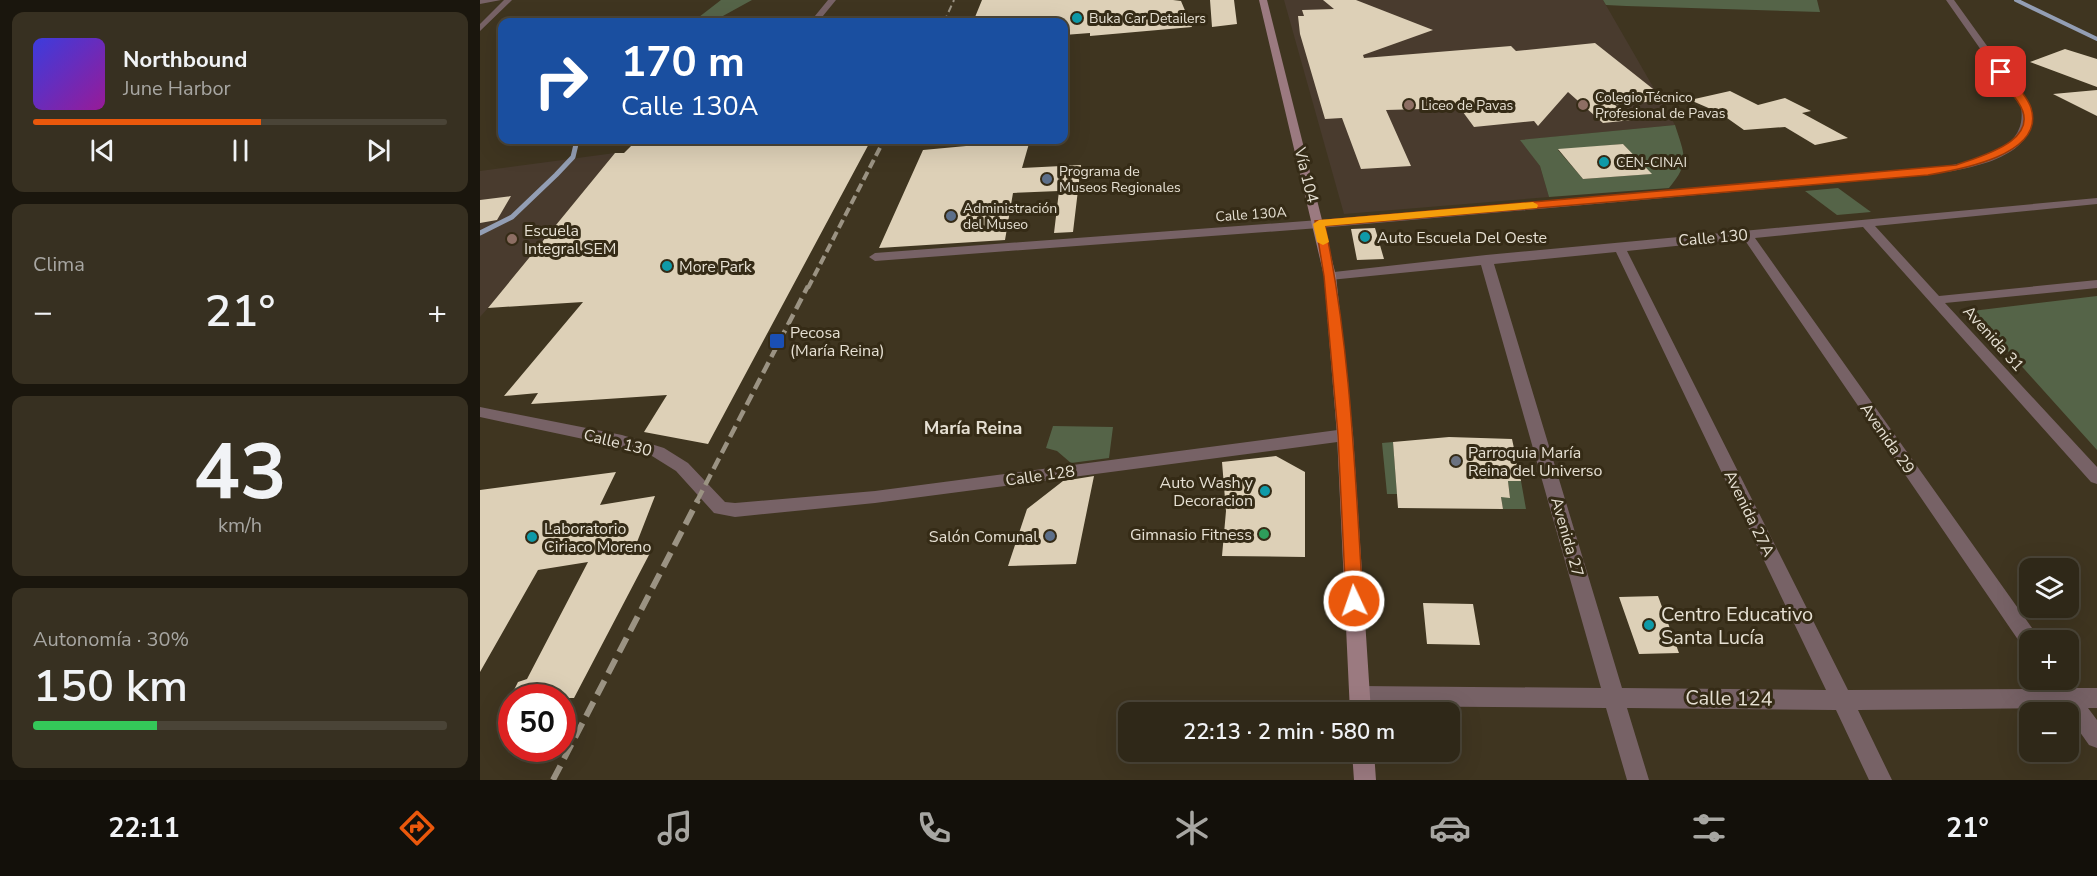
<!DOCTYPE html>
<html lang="es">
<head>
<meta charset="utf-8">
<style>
  :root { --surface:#2f2818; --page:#373021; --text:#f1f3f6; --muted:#a7a6a2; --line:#4a4437; --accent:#ea580c }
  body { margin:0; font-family:"Nunito Sans",sans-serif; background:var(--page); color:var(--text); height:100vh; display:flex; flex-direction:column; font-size:22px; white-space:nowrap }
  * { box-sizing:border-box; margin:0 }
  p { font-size:20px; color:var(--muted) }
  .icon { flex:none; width:33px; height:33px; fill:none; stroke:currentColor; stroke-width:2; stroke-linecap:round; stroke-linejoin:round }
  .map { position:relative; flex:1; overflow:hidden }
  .sheet { display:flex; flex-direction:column; gap:12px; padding:12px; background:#1a160d; width:480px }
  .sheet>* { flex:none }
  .hud { position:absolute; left:18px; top:18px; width:570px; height:126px; border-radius:12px; box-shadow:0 6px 24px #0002,0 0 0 2px var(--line); background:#1a4fa0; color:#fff; overflow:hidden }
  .buttons { position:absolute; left:1539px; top:558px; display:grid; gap:12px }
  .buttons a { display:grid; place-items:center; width:60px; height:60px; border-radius:12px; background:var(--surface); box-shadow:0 6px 24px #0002,0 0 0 2px var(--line); font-size:30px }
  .speed { position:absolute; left:18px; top:684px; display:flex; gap:12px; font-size:30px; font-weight:700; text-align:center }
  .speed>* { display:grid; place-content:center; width:78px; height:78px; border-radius:50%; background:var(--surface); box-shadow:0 6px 24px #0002,0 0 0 2px var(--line); line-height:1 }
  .speed .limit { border:9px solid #d22; background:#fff; color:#111 }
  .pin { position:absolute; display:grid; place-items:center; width:51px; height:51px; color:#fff; margin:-26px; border-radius:12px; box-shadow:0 3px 9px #0006 }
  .me { position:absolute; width:66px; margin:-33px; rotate:357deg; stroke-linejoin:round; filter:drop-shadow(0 0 4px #0008) }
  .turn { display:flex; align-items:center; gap:21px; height:126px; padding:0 24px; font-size:27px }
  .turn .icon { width:78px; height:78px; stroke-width:2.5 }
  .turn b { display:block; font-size:42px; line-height:51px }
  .big { font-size:45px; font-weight:600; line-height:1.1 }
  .sheet .widget { flex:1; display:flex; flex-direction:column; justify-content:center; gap:9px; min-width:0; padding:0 21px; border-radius:12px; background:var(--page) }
  .sheet .dial { align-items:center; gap:0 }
  .dial b { font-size:78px; line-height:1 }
  .song { display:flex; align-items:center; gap:18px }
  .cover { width:72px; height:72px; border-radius:9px; background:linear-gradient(135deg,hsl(240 70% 55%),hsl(300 70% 35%)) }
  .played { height:6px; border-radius:3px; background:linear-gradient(90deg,var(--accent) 55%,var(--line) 55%) }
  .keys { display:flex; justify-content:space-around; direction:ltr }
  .heat { display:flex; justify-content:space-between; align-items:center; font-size:33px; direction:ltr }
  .charge { height:9px; border-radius:4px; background:linear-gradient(90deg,#34c759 30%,var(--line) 0) }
  .trip { position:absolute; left:638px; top:702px; width:342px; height:60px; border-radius:12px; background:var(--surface); box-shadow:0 6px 24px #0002,0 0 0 2px var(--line); font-weight:600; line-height:60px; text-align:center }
  .dock { display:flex; height:96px; justify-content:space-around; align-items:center; background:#13100a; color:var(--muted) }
  .dock .icon { width:42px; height:42px }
  .dock .on { color:var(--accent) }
  .dock b { font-size:27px; color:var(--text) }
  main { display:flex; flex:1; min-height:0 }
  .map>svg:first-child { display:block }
  .education { fill:#493b2e }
  .green { fill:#556448; fill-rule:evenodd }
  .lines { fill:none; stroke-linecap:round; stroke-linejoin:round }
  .stream-far1 { stroke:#939eb4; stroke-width:4 }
  .stream { stroke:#939eb4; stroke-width:5 }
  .building { fill:#ddd0b7 }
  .minor { fill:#776266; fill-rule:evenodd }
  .secondary { fill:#9b7a80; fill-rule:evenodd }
  .rail-far3 { stroke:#9b9383; stroke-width:2; stroke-dasharray:7 4; stroke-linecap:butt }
  .rail-far2 { stroke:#9b9383; stroke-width:4; stroke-dasharray:9 4.5; stroke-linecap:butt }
  .rail-far1 { stroke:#9b9383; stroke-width:4.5; stroke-dasharray:12 6; stroke-linecap:butt }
  .rail { stroke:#9b9383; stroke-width:6; stroke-dasharray:16 8; stroke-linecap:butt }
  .route { fill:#ea580c; stroke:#983908; stroke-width:1.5 }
  .slow { fill:#f59e0b }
  .culture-dot { fill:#0f9aa8; stroke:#352b16; stroke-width:2 }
  .education-dot { fill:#8d6e63; stroke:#352b16; stroke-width:2 }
  .service-dot { fill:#5c6f8a; stroke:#352b16; stroke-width:2 }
  .transit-dot { fill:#1a4fb4; stroke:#352b16; stroke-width:2 }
  .worship-dot { fill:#6b7280; stroke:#352b16; stroke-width:2 }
  .leisure-dot { fill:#2e9e5b; stroke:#352b16; stroke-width:2 }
  .labels { text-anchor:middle; stroke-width:6; stroke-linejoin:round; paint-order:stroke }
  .far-poi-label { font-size:14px; fill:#e6e0d3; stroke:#352b16; text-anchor:start }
  .far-street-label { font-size:14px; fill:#e6e0d3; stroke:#352b16 }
  .street-label { font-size:16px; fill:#e6e0d3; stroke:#352b16 }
  .poi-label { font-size:16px; fill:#e6e0d3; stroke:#352b16; text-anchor:start }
  .neighbourhood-label { font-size:18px; font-weight:bold; fill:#e6e0d3; stroke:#352b16 }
  .near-poi-label { font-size:20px; fill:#e6e0d3; stroke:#352b16; text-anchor:start }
  .near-street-label { font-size:20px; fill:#e6e0d3; stroke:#352b16 }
</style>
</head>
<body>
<main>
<section class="sheet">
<div class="widget">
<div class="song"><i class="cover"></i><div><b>Northbound</b><p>June Harbor</p></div></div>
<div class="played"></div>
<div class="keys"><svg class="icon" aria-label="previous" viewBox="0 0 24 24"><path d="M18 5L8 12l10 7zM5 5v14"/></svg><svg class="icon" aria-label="pause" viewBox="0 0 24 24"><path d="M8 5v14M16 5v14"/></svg><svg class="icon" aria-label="next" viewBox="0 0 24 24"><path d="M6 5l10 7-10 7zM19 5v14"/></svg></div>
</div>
<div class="widget"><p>Clima</p>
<div class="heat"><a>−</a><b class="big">21°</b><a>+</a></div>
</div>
<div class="widget dial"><b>43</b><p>km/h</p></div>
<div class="widget"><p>Autonomía · 30%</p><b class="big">150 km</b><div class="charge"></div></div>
</section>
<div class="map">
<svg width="1617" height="780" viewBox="0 0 1617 780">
  <rect width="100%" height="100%" fill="#3f3520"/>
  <path class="education" d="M804,0H1123L1195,125L1041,140L1060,166L1069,197L864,214Z
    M135,153L8,308L0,317V171Z"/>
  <path class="green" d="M241,0H272L232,22H202L219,17Z
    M1123,0H1337L1340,12L1146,6L1126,5Z
    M1195,125C1204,154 1211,162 1189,188L1069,197L1060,166L1040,140ZM1143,144L1171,174L1103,179L1078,150Z
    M1358,188L1391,212L1357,215L1325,191Z
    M1617,296V450L1492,311Z
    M573,426L633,427L629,458L591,463L577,451L566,448Z
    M913,442L917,494H907L902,443Z
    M1028,481H1041L1046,509H1023L1021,497H1030Z"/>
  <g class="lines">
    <path class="stream-far1" d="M1536,0L1617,39"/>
    <path class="stream" d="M0,233L32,217L76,175L93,157L97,140"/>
  </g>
  <path class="building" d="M502,0H693L701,1L712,27L610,36V33L584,35V22H493Z
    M730,0H754L757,24L732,27Z
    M843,0H876L953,30L883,55L884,58L1031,46L1036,51L1115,43L1187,100L1135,105L1152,120L1123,123L1088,92L1058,126L1054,121L994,127L980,108L906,110L931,166L881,169L862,118L845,119L820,34L818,16H824L822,10L854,9Z
    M1585,49L1617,59V87L1550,62Z
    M1617,90V116L1573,94Z
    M1250,91L1278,105L1305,98L1331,111L1322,113L1368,138L1335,145L1305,127L1264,130L1240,113L1210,100Z
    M157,140H391L228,444L164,432L187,395L51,404L58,393L24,396L103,302L8,308L135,153H144Z
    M500,140H550L542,168L601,165L593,232L574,233L579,191L533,193L525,240L399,248L443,150L497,145Z
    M1143,144L1172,174L1103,179L1078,149Z
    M31,196L17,220L0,223V200Z
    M895,228L904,259L877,260L871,229Z
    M969,437L1032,439L1041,481H1028L1030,498L1021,497L1023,509L918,508L913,442Z
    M796,456L825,472V557L742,556L746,511L742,462Z
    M136,472L120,505L175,496L152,555L170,553L94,698H30L38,682L47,679L108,562L58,570L0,672V490Z
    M614,476L596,564L528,566L547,509L583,481Z
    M1178,596L1199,653L1159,654L1139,597Z
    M943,603L993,604L1000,645L947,644Z"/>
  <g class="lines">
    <path class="minor" d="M0,0H21L0,4Z
      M24,0H32L0,31V24Z
      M348,0H356L338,22H330Z
      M1466,0H1474L1551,107C1561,160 1485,169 1447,175L839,228L395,261L389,257L395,253L839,220L1447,169C1483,163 1549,156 1541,107Z
      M1617,198V204L1395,226L1459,296L1617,280V288L1465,303L1617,467V484L1611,482L1383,227L1275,238L1557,635L1560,640H1550V650L1543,647L1264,239L1147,251L1368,690L1570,689L1566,680H1588L1594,688H1617V708H1608L1617,720V748L1609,745L1583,708L1378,710L1412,780H1389L1356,710L1147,708L1169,780H1147L1126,708L880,706L873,703L870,696L873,689L880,686L1121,688L1001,265L850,280L844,276L845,273L1006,255ZM1136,252L1346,690L1142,688L1014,264Z
      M0,407L142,435L184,448L208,463L245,502L255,503L395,491L865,429L871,431L873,435L871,439L865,441L395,503L255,517L234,513L196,471L172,456L141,447L0,417Z"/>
    <path class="secondary" d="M779,0H787L856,276L873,435L891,712H870L857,435L844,276Z
      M872,752H894L896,780H874Z"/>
    <path class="rail-far3" d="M464,22L474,0"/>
    <path class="rail-far2" d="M328,288L404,140"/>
    <path class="rail-far1" d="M217,501L328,286"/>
    <path class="rail" d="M73,780L218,500"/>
  </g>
  <path class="route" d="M1519,70H1524C1532,81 1547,95 1551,108C1566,155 1478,170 1448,175L845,226C871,349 875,476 883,601L881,606L874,608L868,606L866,601L858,435L844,276L835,221L1476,165C1501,156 1564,140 1538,102C1532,93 1519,80 1519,70Z"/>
  <path class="slow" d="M1053,202L1058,205L1057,208L845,226L849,242L843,245L837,242L833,224L839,220Z"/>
  <g class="culture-dot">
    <circle cx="597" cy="18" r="6"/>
    <circle cx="1124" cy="162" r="6"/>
    <circle cx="885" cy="237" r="6"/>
    <circle cx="187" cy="266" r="6"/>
    <circle cx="785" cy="491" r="6"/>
    <circle cx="52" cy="537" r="6"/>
    <circle cx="1169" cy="625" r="6"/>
  </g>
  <g class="education-dot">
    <circle cx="929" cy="105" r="6"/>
    <circle cx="1103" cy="105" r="6"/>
    <circle cx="32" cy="239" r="6"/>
  </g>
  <g class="service-dot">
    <circle cx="567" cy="179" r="6"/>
    <circle cx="471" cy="216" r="6"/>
    <circle cx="570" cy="536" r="6"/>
  </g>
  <rect class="transit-dot" x="289" y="333" width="16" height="16" rx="3"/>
  <circle class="worship-dot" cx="976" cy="461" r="6"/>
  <circle class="leisure-dot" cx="784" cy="534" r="6"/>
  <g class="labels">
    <g class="far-poi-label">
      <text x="609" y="23">Buka Car Detailers</text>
      <text x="1115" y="102">Colegio Técnico<tspan x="1115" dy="16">Profesional de Pavas</tspan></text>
      <text x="941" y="110">Liceo de Pavas</text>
      <text x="1136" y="167">CEN-CINAI</text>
      <text x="579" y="176">Programa de<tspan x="579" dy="16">Museos Regionales</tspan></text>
      <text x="483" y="213">Administración<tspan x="483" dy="16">del Museo</tspan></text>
    </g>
    <g class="far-street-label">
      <text transform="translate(771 214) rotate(-4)" y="5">Calle 130A</text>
    </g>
    <g class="street-label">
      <text transform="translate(827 175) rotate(76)" y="6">Vía 104</text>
      <text transform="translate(1233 237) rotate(-5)" y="6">Calle 130</text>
      <text transform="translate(1514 338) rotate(48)" y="6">Avenida 31</text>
      <text transform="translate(1408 438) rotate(55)" y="6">Avenida 29</text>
      <text transform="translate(138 442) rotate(14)" y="6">Calle 130</text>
      <text transform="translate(560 475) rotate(-8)" y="6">Calle 128</text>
      <text transform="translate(1270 513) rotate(64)" y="6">Avenida 27A</text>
      <text transform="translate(1088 537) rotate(74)" y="6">Avenida 27</text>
    </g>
    <g class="poi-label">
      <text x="44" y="236">Escuela<tspan x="44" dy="18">Integral SEM</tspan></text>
      <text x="897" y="243">Auto Escuela Del Oeste</text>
      <text x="199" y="272">More Park</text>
      <text x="310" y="338">Pecosa<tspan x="310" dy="18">(María Reina)</tspan></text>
      <text x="988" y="458">Parroquia María<tspan x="988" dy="18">Reina del Universo</tspan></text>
      <text x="773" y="488" text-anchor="end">Auto Wash y<tspan x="773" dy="18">Decoracion</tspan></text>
      <text x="64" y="534">Laboratorio<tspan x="64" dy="18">Ciriaco Moreno</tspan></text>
      <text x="772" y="540" text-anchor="end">Gimnasio Fitness</text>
      <text x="558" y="542" text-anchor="end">Salón Comunal</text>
    </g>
    <g class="neighbourhood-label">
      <text x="493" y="434">María Reina</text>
    </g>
    <g class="near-poi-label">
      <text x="1181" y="621">Centro Educativo<tspan x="1181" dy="23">Santa Lucía</tspan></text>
    </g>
    <g class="near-street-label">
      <text transform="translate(1249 698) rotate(1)" y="7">Calle 124</text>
    </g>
  </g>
</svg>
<div class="buttons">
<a><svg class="icon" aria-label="layers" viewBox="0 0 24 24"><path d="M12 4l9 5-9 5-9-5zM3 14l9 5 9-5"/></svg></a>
<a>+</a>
<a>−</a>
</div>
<div class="speed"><div class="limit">50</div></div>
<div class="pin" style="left:1521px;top:72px;background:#d93025"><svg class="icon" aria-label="arrive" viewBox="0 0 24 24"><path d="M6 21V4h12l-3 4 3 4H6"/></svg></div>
<svg class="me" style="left:874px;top:601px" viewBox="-20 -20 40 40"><circle r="17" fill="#ea580c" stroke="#fff" stroke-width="3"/><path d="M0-11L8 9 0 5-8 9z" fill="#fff"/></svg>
<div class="trip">22:13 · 2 min · 580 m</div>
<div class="hud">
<div class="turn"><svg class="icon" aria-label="right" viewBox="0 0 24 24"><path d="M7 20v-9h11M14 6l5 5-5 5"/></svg><div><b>170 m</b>Calle 130A</div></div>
</div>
</div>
</main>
<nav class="dock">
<b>22:11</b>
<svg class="icon on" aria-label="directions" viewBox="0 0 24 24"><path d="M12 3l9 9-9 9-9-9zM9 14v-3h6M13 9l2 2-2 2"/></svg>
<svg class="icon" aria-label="music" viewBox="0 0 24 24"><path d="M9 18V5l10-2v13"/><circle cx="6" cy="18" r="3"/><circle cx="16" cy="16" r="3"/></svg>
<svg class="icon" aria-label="phone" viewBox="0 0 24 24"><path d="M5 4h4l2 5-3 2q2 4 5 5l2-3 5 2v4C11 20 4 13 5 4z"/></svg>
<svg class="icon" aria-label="climate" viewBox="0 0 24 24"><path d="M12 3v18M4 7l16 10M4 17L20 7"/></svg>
<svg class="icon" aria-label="car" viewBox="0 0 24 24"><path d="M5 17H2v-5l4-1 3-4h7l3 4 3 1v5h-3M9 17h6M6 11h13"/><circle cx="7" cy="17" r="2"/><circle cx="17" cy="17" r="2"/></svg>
<svg class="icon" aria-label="filters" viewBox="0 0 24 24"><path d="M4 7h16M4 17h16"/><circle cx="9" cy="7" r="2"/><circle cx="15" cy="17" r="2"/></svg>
<b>21°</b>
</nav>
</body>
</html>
